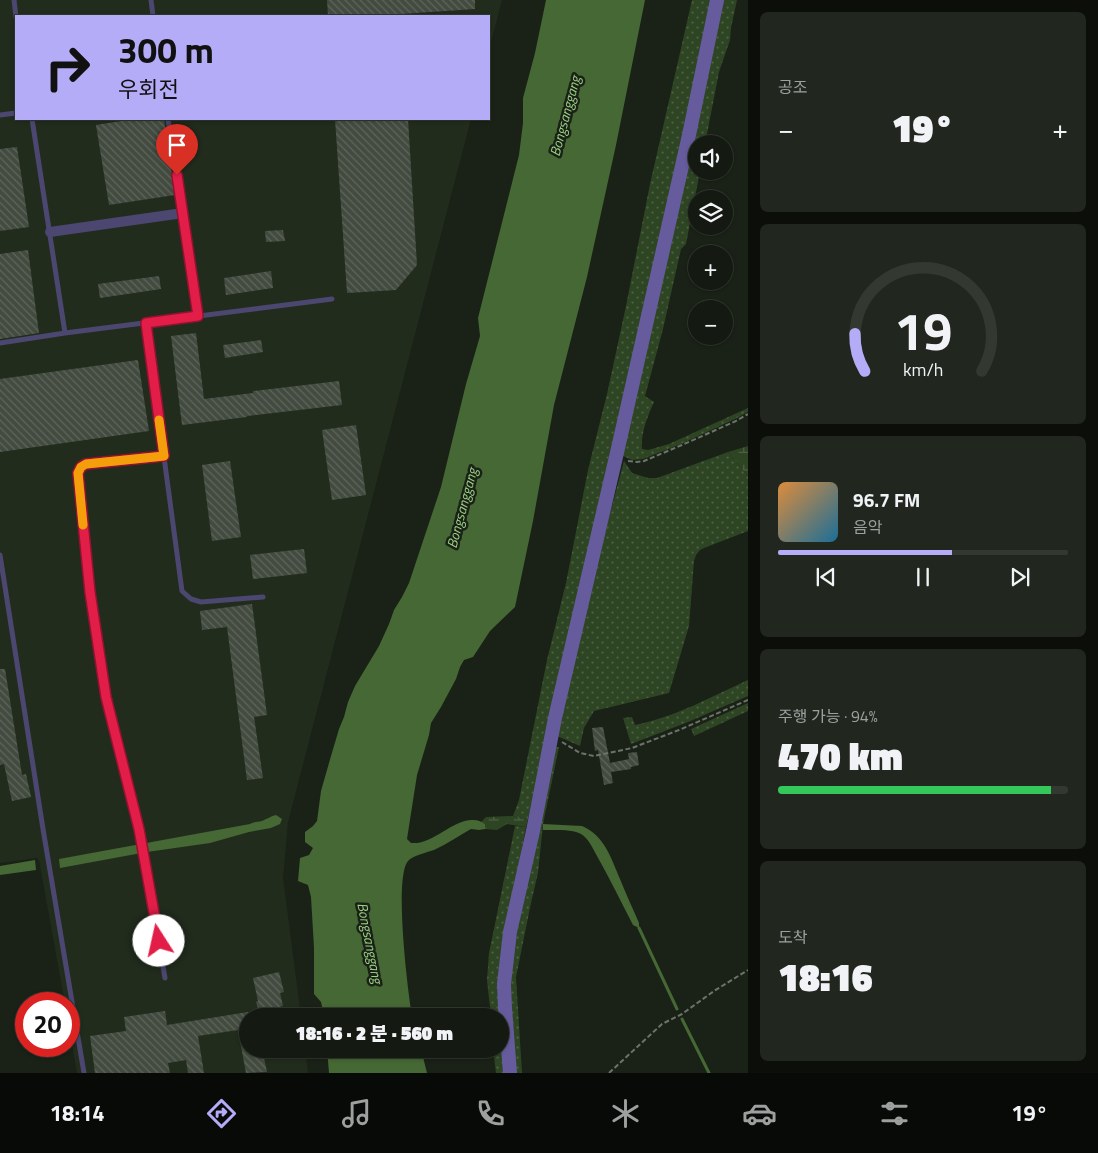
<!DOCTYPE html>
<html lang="ko">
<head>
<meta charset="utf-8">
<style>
  :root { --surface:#141911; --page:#21261f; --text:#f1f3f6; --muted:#9da09f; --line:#333831; --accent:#b5acf8 }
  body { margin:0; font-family:"Titillium Web","Noto Sans KR",sans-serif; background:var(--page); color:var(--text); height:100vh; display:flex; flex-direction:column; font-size:19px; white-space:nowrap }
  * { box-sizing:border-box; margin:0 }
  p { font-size:16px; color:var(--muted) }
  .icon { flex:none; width:28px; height:28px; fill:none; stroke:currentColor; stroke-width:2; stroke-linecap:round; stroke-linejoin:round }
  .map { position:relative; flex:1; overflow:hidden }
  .details { display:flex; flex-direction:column; gap:12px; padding:12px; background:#0b0e09; width:350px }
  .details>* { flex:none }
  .hud { position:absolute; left:15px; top:15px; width:475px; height:105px; border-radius:0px; box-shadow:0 1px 4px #0004,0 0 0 1px var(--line); background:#b5acf8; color:#111; overflow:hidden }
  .tools { position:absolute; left:688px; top:135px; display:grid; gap:10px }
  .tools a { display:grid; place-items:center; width:45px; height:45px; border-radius:50%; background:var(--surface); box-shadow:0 1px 4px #0004,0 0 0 1px var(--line); font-size:25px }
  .speed { position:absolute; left:15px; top:992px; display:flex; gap:10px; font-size:25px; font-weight:700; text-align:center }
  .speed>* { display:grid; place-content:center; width:65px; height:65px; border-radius:50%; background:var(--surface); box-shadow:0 1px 4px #0004,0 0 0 1px var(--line); line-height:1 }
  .speed .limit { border:8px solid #d22; background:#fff; color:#111 }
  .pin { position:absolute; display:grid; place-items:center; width:42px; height:42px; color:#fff; margin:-51px -21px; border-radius:50% 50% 50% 0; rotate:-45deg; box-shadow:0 0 5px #0007 }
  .pin .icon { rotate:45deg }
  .me { position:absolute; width:55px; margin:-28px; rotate:350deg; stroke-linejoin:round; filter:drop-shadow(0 0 4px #0008) }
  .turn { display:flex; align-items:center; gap:18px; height:105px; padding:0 20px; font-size:22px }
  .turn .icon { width:65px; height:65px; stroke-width:2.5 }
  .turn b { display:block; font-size:35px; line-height:42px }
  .big { font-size:38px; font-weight:800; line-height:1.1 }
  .details .widget { flex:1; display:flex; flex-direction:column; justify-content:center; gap:8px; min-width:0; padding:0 18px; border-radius:8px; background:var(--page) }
  .details .dial { align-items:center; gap:0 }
  .dial svg { height:130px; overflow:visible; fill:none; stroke:var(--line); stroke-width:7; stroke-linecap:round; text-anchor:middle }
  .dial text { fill:var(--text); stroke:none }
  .song { display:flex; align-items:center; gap:15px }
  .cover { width:60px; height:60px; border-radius:8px; background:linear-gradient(135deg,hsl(30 70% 55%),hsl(200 70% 35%)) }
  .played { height:5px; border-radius:2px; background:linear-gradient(90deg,var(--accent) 60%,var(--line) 60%) }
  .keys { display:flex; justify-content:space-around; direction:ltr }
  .heat { display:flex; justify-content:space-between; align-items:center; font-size:28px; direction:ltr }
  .charge { height:8px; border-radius:4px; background:linear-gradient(90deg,#34c759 94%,var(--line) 0) }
  .trip { position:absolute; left:239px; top:1008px; width:270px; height:50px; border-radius:25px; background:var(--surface); box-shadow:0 1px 4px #0004,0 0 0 1px var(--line); font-weight:800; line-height:50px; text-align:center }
  .tab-bar { display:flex; height:80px; justify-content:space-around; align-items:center; background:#080a07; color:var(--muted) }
  .tab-bar .icon { width:35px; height:35px }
  .tab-bar .on { color:var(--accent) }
  .tab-bar b { font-size:22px; color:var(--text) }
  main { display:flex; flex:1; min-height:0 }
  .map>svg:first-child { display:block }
  .built { fill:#212c1d }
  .grass { fill:url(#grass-dots) }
  .wetland { fill:url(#wetland-marsh) }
  .water { fill:#456834 }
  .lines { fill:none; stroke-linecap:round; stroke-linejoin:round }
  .stream { stroke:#456834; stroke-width:3 }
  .building { fill:url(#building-back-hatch) }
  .path { stroke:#6d736a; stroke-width:2; stroke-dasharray:5 2.5; stroke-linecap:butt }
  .service { stroke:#4c4770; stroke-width:5 }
  .minor { stroke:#4c4770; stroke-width:10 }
  .secondary { stroke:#665c9d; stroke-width:14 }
  .route-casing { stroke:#92132f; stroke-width:12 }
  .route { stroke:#e11d48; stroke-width:9 }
  .slow { stroke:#f59e0b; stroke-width:9 }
  .labels { text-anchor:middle; stroke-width:5; stroke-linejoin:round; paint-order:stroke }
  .water-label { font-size:14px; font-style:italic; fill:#9cd284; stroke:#1a2117 }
</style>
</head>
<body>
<main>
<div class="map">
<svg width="748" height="1073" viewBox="0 0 748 1073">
  <defs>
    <pattern id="grass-dots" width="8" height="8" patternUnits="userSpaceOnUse" patternTransform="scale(1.25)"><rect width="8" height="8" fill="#2e4524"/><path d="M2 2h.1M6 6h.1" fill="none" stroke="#4d6044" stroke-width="1.8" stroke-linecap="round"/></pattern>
    <pattern id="wetland-marsh" width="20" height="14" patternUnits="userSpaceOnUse" patternTransform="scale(1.25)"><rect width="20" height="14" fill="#2e4524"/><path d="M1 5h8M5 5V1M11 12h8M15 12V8" fill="none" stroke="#4d6044"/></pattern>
    <pattern id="building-back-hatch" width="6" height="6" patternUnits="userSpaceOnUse" patternTransform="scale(1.25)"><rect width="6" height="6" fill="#434b40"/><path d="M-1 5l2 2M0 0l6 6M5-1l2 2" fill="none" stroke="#5e665c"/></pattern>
  </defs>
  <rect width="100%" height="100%" fill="#1a2117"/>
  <path class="built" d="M0,0H502L489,50V16H16V119H471L288,822L283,878L301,1016H248V1049H305L308,1073H77L69,1028V1004H65L39,860L37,858L0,863Z"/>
  <path class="grass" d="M692,0H712L684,134L528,819L513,816L519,800L547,660L566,583L588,470L607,394L626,306L650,184Z
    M721,0H737L731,28L730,40L719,72L705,144H696V171H700L686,244L681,249L663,329L645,396L654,402C647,418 641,432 642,449L648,450L669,444L748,408V412L735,419L681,444L643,459L632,460L621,455Z
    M728,452L748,476V531L704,548L700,550L696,555L694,561L689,626L669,693L594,711L584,728L580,746L557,736L589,592L624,461L632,473L648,478H657Z
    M748,680V696L688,722L631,744L623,718L632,717L635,725C675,717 711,697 748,680Z
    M748,703V711L694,736L691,729Z
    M559,747L543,824L538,873L531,903L516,977L522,1073H513L508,978L553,748Z
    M515,826L526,827L506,931L505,1073H496L493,1049H500V1016H491L487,980L489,953Z"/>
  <path class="wetland" d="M748,446V476L728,452Z
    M513,816L528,819L526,827L507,824L497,830L485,829V824L481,822L486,817Z"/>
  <path class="water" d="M546,0H645L616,145L587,277L554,405L533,521L515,607L490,631L473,657L464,660L460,667L456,679L441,707L431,723L429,735L417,775L407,839L411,843C434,845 453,818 474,820C478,820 482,822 485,824V829L479,830L471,829C458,836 447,844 434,850C428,852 413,856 409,860C393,873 408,993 412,1016H324L321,1002L314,994V948L311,897L308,885L298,881L300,858L309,855L313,848L305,842V832L313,826L317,821L321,791L331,756L339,729L344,717L348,702L355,686L379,646L389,624L394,610L402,597L409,583L441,487L466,384L480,336L478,318L519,155L523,123V98L535,53Z
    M276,815L282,819L280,824L271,828L249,832L210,843L147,852L60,868L59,859L250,824C254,822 257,822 262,821C267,819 271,816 276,815Z
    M543,824L582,826C605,836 611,858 620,879C626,894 633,909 639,923V928L633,925C621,902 610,879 597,856C593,849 589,839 581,834C574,829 553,830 543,830Z
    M35,860L36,870L0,875V866Z
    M327,1049H421L427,1073H329Z"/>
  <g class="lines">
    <path class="stream" d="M639,928L677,1009
      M682,1019L709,1073"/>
  </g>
  <path class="building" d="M327,0H475V9L401,14V16H328Z
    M134,119H164L175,195L109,205L96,125Z
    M335,119H408L417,265L396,290L347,293Z
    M17,147L29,227L0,231V149Z
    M283,230L285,241L266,242L265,231Z
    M28,250L39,333L0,339V254Z
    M271,271L273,288L226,295L224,278Z
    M159,276L161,289L100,298L98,284Z
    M196,333L204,399L253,393V391L339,381L342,405L247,416V417L182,425L171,336Z
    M261,340L263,352L225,358L223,345Z
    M138,360L149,431L0,452V379Z
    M356,425L366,495L332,500L322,430Z
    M230,461L241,537L212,541L202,465Z
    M304,549L307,573L253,579L250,555Z
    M252,604L267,715L254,717L263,778L247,780L227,627L202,630L200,611Z
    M0,669H5L22,775L26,774L31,797L12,801L4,764L0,765Z
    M603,727L610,763L629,759L628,753L637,752L639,765L631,767V769L611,772L613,783L604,785L598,750L595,751L592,728Z
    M279,972L284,992L280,993L283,1006L259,1012L256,1002L258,1001L253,978Z
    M165,1011L167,1025L248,1012V1049H262L267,1072L246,1073L238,1030L198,1036L204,1073H188L186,1060L168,1063L170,1073H95L90,1036L126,1031L124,1017Z"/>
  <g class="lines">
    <path class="path" d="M628,461L637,462L644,461L682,445L736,421L748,414
      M562,742L580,753L594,756L632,748L679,730L748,700
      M609,1073L662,1024L682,1014L714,991L748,970"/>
    <path class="service" d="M14,0L16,17
      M151,0L153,16
      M0,115L16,113
      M32,119L65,333
      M168,119L198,316
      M146,323L182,591L191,599L201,602L263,597
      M0,343L65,333L332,299
      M164,456L86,464L81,467L78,473L90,593L106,697L139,829L165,978
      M0,555L43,829L84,1073"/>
    <path class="minor" d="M50,232L183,213"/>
    <path class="secondary" d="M510,1073L505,1008L504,984L510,932L533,831L555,718L616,457L689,135L717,0"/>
  </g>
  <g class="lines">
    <defs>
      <path id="route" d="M159,941L139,829L106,697L90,592L78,473L81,467L86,464L164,456L146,323L198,316L177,175"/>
    </defs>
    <use href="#route" class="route-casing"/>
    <use href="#route" class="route"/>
    <path class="slow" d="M83,525L78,473L81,467L86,464L164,456L159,420"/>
  </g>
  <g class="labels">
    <g class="water-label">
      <text transform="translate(565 116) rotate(-75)" y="5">Bongsanggang</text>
      <text transform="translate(462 508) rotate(-75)" y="5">Bongsanggang</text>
      <text transform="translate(370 943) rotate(79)" y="5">Bongsanggang</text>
    </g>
  </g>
</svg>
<div class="tools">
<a><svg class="icon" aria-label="sound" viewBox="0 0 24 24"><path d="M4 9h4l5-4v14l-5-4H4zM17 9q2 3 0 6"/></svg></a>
<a><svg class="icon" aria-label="layers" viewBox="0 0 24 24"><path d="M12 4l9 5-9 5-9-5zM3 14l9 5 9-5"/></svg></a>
<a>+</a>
<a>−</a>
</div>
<div class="speed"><div class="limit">20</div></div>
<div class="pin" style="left:177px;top:175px;background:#d93025"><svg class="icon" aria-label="arrive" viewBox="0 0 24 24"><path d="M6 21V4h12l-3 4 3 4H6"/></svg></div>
<svg class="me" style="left:159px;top:941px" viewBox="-20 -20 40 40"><circle r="19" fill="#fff"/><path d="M0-13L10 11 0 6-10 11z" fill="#e11d48"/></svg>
<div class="trip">18:16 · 2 분 · 560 m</div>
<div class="hud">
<div class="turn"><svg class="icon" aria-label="right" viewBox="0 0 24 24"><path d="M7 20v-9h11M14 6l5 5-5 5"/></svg><div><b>300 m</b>우회전</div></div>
</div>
</div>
<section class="details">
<div class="widget"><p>공조</p>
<div class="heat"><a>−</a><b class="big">19°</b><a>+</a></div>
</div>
<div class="widget dial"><svg viewBox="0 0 100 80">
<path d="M14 69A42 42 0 1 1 86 69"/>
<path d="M14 69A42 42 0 0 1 8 46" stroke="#b5acf8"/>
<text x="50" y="56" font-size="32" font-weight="700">19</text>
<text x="50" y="72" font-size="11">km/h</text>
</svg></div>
<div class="widget">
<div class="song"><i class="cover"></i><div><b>96.7 FM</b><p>음악</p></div></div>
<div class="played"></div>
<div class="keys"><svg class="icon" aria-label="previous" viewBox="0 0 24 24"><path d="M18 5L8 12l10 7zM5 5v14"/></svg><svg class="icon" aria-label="pause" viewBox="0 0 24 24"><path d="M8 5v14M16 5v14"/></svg><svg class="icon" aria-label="next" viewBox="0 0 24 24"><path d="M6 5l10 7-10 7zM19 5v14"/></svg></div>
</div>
<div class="widget"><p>주행 가능 · 94%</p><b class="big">470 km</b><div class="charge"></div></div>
<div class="widget"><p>도착</p><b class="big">18:16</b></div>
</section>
</main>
<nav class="tab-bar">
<b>18:14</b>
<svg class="icon on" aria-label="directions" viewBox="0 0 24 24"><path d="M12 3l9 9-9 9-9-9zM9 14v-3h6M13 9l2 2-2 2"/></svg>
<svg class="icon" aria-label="music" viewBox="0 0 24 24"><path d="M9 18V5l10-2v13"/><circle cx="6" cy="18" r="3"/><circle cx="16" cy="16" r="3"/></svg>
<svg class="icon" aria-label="phone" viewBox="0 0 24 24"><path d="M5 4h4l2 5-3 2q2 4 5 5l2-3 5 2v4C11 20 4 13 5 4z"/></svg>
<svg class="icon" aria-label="climate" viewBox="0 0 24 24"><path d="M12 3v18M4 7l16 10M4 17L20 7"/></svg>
<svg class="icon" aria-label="car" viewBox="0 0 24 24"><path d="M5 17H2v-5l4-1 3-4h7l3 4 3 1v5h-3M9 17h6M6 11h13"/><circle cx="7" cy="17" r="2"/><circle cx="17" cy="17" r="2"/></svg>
<svg class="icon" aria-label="filters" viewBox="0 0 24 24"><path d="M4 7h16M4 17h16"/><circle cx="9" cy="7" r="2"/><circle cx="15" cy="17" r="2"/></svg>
<b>19°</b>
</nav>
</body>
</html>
